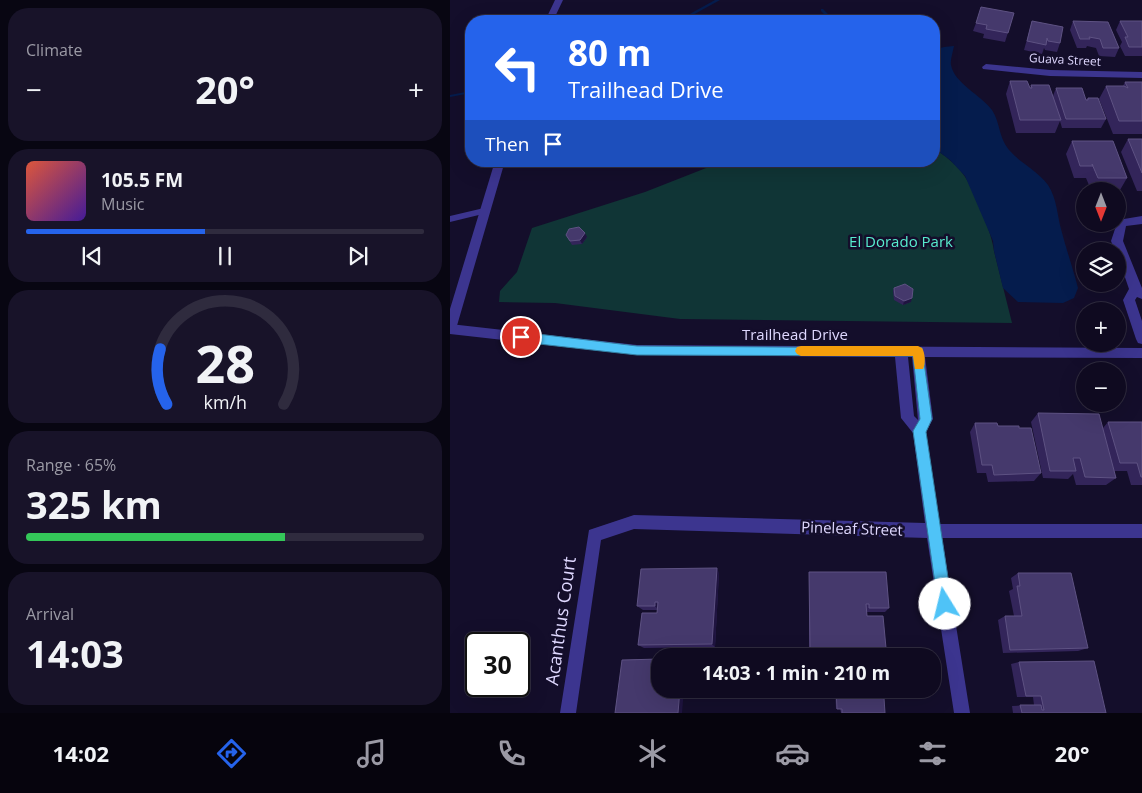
<!DOCTYPE html>
<html lang="en">
<head>
<meta charset="utf-8">
<style>
  :root { --surface:#0f0a20; --page:#181329; --text:#f1f3f6; --muted:#9b9aa5; --line:#2f2b3e; --accent:#2563eb }
  body { margin:0; font-family:"Open Sans",sans-serif; background:var(--page); color:var(--text); height:100vh; display:flex; flex-direction:column; font-size:19px; white-space:nowrap }
  * { box-sizing:border-box; margin:0 }
  p { font-size:16px; color:var(--muted) }
  .icon { flex:none; width:28px; height:28px; fill:none; stroke:currentColor; stroke-width:2; stroke-linecap:round; stroke-linejoin:round }
  .map { position:relative; flex:1; overflow:hidden }
  .panel { display:flex; flex-direction:column; gap:8px; padding:8px; background:#080612; width:450px }
  .panel>* { flex:none }
  .hud { position:absolute; left:15px; top:15px; width:475px; height:152px; border-radius:20px; box-shadow:0 5px 20px #0002,0 0 0 1px var(--line); background:#2563eb; color:#fff; overflow:hidden }
  .needle { width:32px; rotate:180deg }
  .tools { position:absolute; left:626px; top:182px; display:grid; gap:10px }
  .tools a { display:grid; place-items:center; width:50px; height:50px; border-radius:50%; background:var(--surface); box-shadow:0 5px 20px #0002,0 0 0 1px var(--line); font-size:25px }
  .speed { position:absolute; left:15px; top:632px; display:flex; gap:10px; font-size:25px; font-weight:700; text-align:center }
  .speed>* { display:grid; place-content:center; width:65px; height:65px; border-radius:50%; background:var(--surface); box-shadow:0 5px 20px #0002,0 0 0 1px var(--line); line-height:1 }
  .speed .limit { border:2px solid #111; border-radius:8px; background:#fff; color:#111 }
  .pin { position:absolute; display:grid; place-items:center; width:42px; height:42px; color:#fff; margin:-21px; border:2px solid #fff; border-radius:50%; box-shadow:0 1px 5px #0007 }
  .me { position:absolute; width:55px; margin:-28px; rotate:351deg; stroke-linejoin:round; filter:drop-shadow(0 0 4px #0008) }
  .turn { display:flex; align-items:center; gap:18px; height:105px; padding:0 20px; font-size:22px }
  .turn .icon { width:65px; height:65px; stroke-width:2.5 }
  .turn b { display:block; font-size:35px; line-height:42px }
  .then { display:flex; align-items:center; height:48px; padding:0 20px; background:#0003; gap:10px; font-size:19px }
  .big { font-size:38px; font-weight:700; line-height:1.1 }
  .panel .widget { flex:1; display:flex; flex-direction:column; justify-content:center; gap:8px; min-width:0; padding:0 18px; border-radius:20px; background:var(--page) }
  .panel .dial { align-items:center; gap:0 }
  .dial svg { height:130px; overflow:visible; fill:none; stroke:var(--line); stroke-width:7; stroke-linecap:round; text-anchor:middle }
  .dial text { fill:var(--text); stroke:none }
  .song { display:flex; align-items:center; gap:15px }
  .cover { width:60px; height:60px; border-radius:8px; background:linear-gradient(135deg,hsl(10 70% 55%),hsl(260 70% 35%)) }
  .played { height:5px; border-radius:2px; background:linear-gradient(90deg,var(--accent) 45%,var(--line) 45%) }
  .keys { display:flex; justify-content:space-around; direction:ltr }
  .heat { display:flex; justify-content:space-between; align-items:center; font-size:28px; direction:ltr }
  .charge { height:8px; border-radius:4px; background:linear-gradient(90deg,#34c759 65%,var(--line) 0) }
  .trip { position:absolute; left:201px; top:648px; width:290px; height:50px; border-radius:20px; background:var(--surface); box-shadow:0 5px 20px #0002,0 0 0 1px var(--line); font-weight:700; line-height:50px; text-align:center }
  .dock { display:flex; height:80px; justify-content:space-around; align-items:center; background:#06040d; color:var(--muted) }
  .dock .icon { width:35px; height:35px }
  .dock .active { color:var(--accent) }
  .dock b { font-size:22px; color:var(--text) }
  main { display:flex; flex:1; min-height:0 }
  .map>svg:first-child { display:block }
  .green { fill:#103536 }
  .water { fill:#051c4d }
  .lines { fill:none; stroke-linecap:round; stroke-linejoin:round }
  .stream { fill:#051c4d; fill-rule:evenodd }
  .service { fill:#3c358f; fill-rule:evenodd }
  .minor { fill:#3c358f; fill-rule:evenodd }
  .tertiary { fill:#3c358f; fill-rule:evenodd }
  .wall { fill:#33255a }
  .shaded-wall { fill:#1f1440 }
  .building { fill:#45396c; stroke:#5e5283 }
  .route { fill:#4fc3f7; stroke:#337fa1 }
  .slow { fill:#f59e0b }
  .labels { text-anchor:middle; stroke-width:5; stroke-linejoin:round; paint-order:stroke }
  .far-street-label { font-size:12px; fill:#dfd8ff; stroke:#140e2b }
  .park-label { font-size:15px; fill:#58ecce; stroke:#140e2b }
  .street-label { font-size:15px; fill:#dfd8ff; stroke:#140e2b }
  .near-street-label { font-size:18px; fill:#dfd8ff; stroke:#140e2b }
</style>
</head>
<body>
<main>
<section class="panel">
<div class="widget"><p>Climate</p>
<div class="heat"><a>−</a><b class="big">20°</b><a>+</a></div>
</div>
<div class="widget">
<div class="song"><i class="cover"></i><div><b>105.5 FM</b><p>Music</p></div></div>
<div class="played"></div>
<div class="keys"><svg class="icon" aria-label="previous" viewBox="0 0 24 24"><path d="M18 5L8 12l10 7zM5 5v14"/></svg><svg class="icon" aria-label="pause" viewBox="0 0 24 24"><path d="M8 5v14M16 5v14"/></svg><svg class="icon" aria-label="next" viewBox="0 0 24 24"><path d="M6 5l10 7-10 7zM19 5v14"/></svg></div>
</div>
<div class="widget dial"><svg viewBox="0 0 100 80">
<path d="M14 69A42 42 0 1 1 86 69"/>
<path d="M14 69A42 42 0 0 1 10 35" stroke="#2563eb"/>
<text x="50" y="56" font-size="32" font-weight="700">28</text>
<text x="50" y="72" font-size="11">km/h</text>
</svg></div>
<div class="widget"><p>Range · 65%</p><b class="big">325 km</b><div class="charge"></div></div>
<div class="widget"><p>Arrival</p><b class="big">14:03</b></div>
</section>
<div class="map">
<svg width="692" height="713" viewBox="0 0 692 713">
  <rect width="100%" height="100%" fill="#140e2b"/>
  <path class="green" d="M484,148C495,156 505,163 513,174C523,186 543,236 544,251L562,323L230,319L105,303L49,302L50,291L67,272L82,228L195,192L274,161H484Z"/>
  <path class="water" d="M504,46C503,52 500,60 501,65C504,83 532,96 542,110C551,124 548,138 561,152C572,164 588,171 598,185C607,199 607,214 611,229C616,249 623,268 628,288L624,298L613,303L568,302L553,288L544,251L543,241L515,176L500,160L484,148V50L494,47Z"/>
  <g class="lines">
    <path class="stream" d="M265,0H270L232,21H227Z
      M371,9H373L385,21H381L371,11Z
      M21,91V93L0,97V95Z"/>
    <path class="service" d="M34,208L38,211L37,213L0,222V216Z"/>
    <path class="minor" d="M536,64L600,70L692,72V78L600,76L533,69L532,67Z
      M692,216V224L676,226L673,241L692,288V299L687,297L685,300L692,321V344L688,343L686,339L673,300L679,289L668,257V251H665L661,241L668,220Z
      M0,324L187,345L692,348V358L475,357L483,419L476,432L489,524H692V538H492L520,713H504L477,538L184,529L151,540L126,713H110L139,530L184,515L475,523L463,433L451,418L445,357L187,355L0,334ZM458,357H462L468,420L464,416Z"/>
    <path class="tertiary" d="M105,0H113L103,21H95Z
      M45,161H55L6,329L4,333L0,334V309Z"/>
  </g>
  <path class="wall" d="M564,13L555,42L533,38L534,34L523,31L526,23Z
    M582,21L610,43L607,52L595,50L594,48L592,54L574,50Z
    M623,21L669,48L665,57L649,56L646,48L637,46L636,48H627L620,30Z
    M670,21H692V56H675L670,46L672,42L666,30Z
    M560,81L580,88L581,85L603,96L606,88L636,100L638,98L656,119L651,128H612L610,121L605,133H566L556,94Z
    M675,82H692V134H663L649,99L656,86H673Z
    M678,139H692V191H687L671,152Z
    M622,141L677,178L670,190H641L636,178H624L616,154Z
    M116,235L137,237L132,244L122,245Z
    M444,288L461,302L453,305L444,300L443,291Z
    M588,413L653,428L658,422H692V485H681L677,471H664L666,478L656,485H626L623,474L618,479L593,478L581,422Z
    M525,423L569,428L591,473L584,481L538,482L536,473H527L520,432Z
    M359,572L439,608L435,612H417V616L436,648L433,651H359Z
    M269,573L265,647L194,648L188,645L207,613L208,610H193L187,606Z
    M568,573L638,648L628,651L553,653L548,620L555,616H564L559,591L563,589L561,578Z
    M569,662L656,713H563L562,706L584,705L583,697H567L561,664Z
    M385,689H443L444,698L434,699L435,713H391L390,709H386Z"/>
  <path class="shaded-wall" d="M135,233L137,237L132,244L130,240Z
    M462,298L461,302L453,305L454,301Z
    M267,568L269,573L265,647L262,644Z
    M205,602L210,606L209,610L205,606Z
    M230,689H234L232,713H228Z"/>
  <path class="building" d="M531,7L564,13L558,33L536,29L537,25L526,23Z
    M582,21L613,27L610,43L598,41L597,38L596,45L577,41Z
    M623,21L658,22L669,48H653L650,39L639,37L640,39H630Z
    M670,21H692V47H679L675,37H678Z
    M560,81H577L580,88H582L581,85H599L611,120H570Z
    M675,82H692V121H669L656,86H674L678,88Z
    M606,88H632L636,100H638V98H648L656,119H616Z
    M678,139H692V173Z
    M622,141H663L677,178H648L642,164L643,166H630Z
    M129,227L135,233L130,240L120,241L116,235L119,229Z
    M455,284L463,289L462,298L454,301L445,296L444,288Z
    M588,413L649,414L666,478L635,477L630,458H623L626,471H600Z
    M658,422H692V477H691L687,463H670Z
    M525,423H547L548,426H569V428H581L591,473L544,475L542,465H532Z
    M267,568L262,644L188,645L192,613H207L208,602H205V606H187L191,569Z
    M359,572H436L439,608H419V604H416L417,616H433L436,648H360Z
    M568,573H621L638,648L560,650L555,616H572L567,586H570Z
    M210,659V689H230L228,713H165L172,660Z
    M644,661L656,713H572L570,705H591L592,710H594L591,696H576L569,662Z
    M386,689H443L444,698H434L435,713H392V709H387Z"/>
  <path class="route" d="M71,332L187,346L472,348L482,419L476,432L502,604L500,609L495,611L490,609L488,604L463,431L470,419L463,356L187,355L71,342L65,337Z"/>
  <path class="slow" d="M351,346H468L472,348C475,353 476,363 473,369H465L463,356H351L347,354L345,351L347,347Z"/>
  <g class="labels">
    <g class="far-street-label">
      <text transform="translate(615 60) rotate(3)" y="4">Guava Street</text>
    </g>
    <g class="park-label">
      <text x="451" y="247">El Dorado Park</text>
    </g>
    <g class="street-label">
      <text x="345" y="340">Trailhead Drive</text>
      <text transform="translate(402 529) rotate(2)" y="5">Pineleaf Street</text>
    </g>
    <g class="near-street-label">
      <text transform="translate(111 621) rotate(-82)" y="6">Acanthus Court</text>
    </g>
  </g>
</svg>
<div class="tools">
<a><svg class="needle" viewBox="-14 -14 28 28"><path d="M0-13l5 13h-10z" fill="#e53935"/><path d="M0 13l5-13h-10z" fill="#9b9aa5"/></svg></a>
<a><svg class="icon" aria-label="layers" viewBox="0 0 24 24"><path d="M12 4l9 5-9 5-9-5zM3 14l9 5 9-5"/></svg></a>
<a>+</a>
<a>−</a>
</div>
<div class="speed"><div class="limit">30</div></div>
<div class="pin" style="left:71px;top:337px;background:#d93025"><svg class="icon" aria-label="arrive" viewBox="0 0 24 24"><path d="M6 21V4h12l-3 4 3 4H6"/></svg></div>
<svg class="me" style="left:495px;top:604px" viewBox="-20 -20 40 40"><circle r="19" fill="#fff"/><path d="M0-13L10 11 0 6-10 11z" fill="#4fc3f7"/></svg>
<div class="trip">14:03 · 1 min · 210 m</div>
<div class="hud">
<div class="turn"><svg class="icon" aria-label="left" viewBox="0 0 24 24"><path d="M17 20v-9H6M10 6l-5 5 5 5"/></svg><div><b>80 m</b>Trailhead Drive</div></div>
<div class="then">Then<svg class="icon" aria-label="arrive" viewBox="0 0 24 24"><path d="M6 21V4h12l-3 4 3 4H6"/></svg></div>
</div>
</div>
</main>
<nav class="dock">
<b>14:02</b>
<svg class="icon active" aria-label="directions" viewBox="0 0 24 24"><path d="M12 3l9 9-9 9-9-9zM9 14v-3h6M13 9l2 2-2 2"/></svg>
<svg class="icon" aria-label="music" viewBox="0 0 24 24"><path d="M9 18V5l10-2v13"/><circle cx="6" cy="18" r="3"/><circle cx="16" cy="16" r="3"/></svg>
<svg class="icon" aria-label="phone" viewBox="0 0 24 24"><path d="M5 4h4l2 5-3 2q2 4 5 5l2-3 5 2v4C11 20 4 13 5 4z"/></svg>
<svg class="icon" aria-label="climate" viewBox="0 0 24 24"><path d="M12 3v18M4 7l16 10M4 17L20 7"/></svg>
<svg class="icon" aria-label="car" viewBox="0 0 24 24"><path d="M5 17H2v-5l4-1 3-4h7l3 4 3 1v5h-3M9 17h6M6 11h13"/><circle cx="7" cy="17" r="2"/><circle cx="17" cy="17" r="2"/></svg>
<svg class="icon" aria-label="filters" viewBox="0 0 24 24"><path d="M4 7h16M4 17h16"/><circle cx="9" cy="7" r="2"/><circle cx="15" cy="17" r="2"/></svg>
<b>20°</b>
</nav>
</body>
</html>
